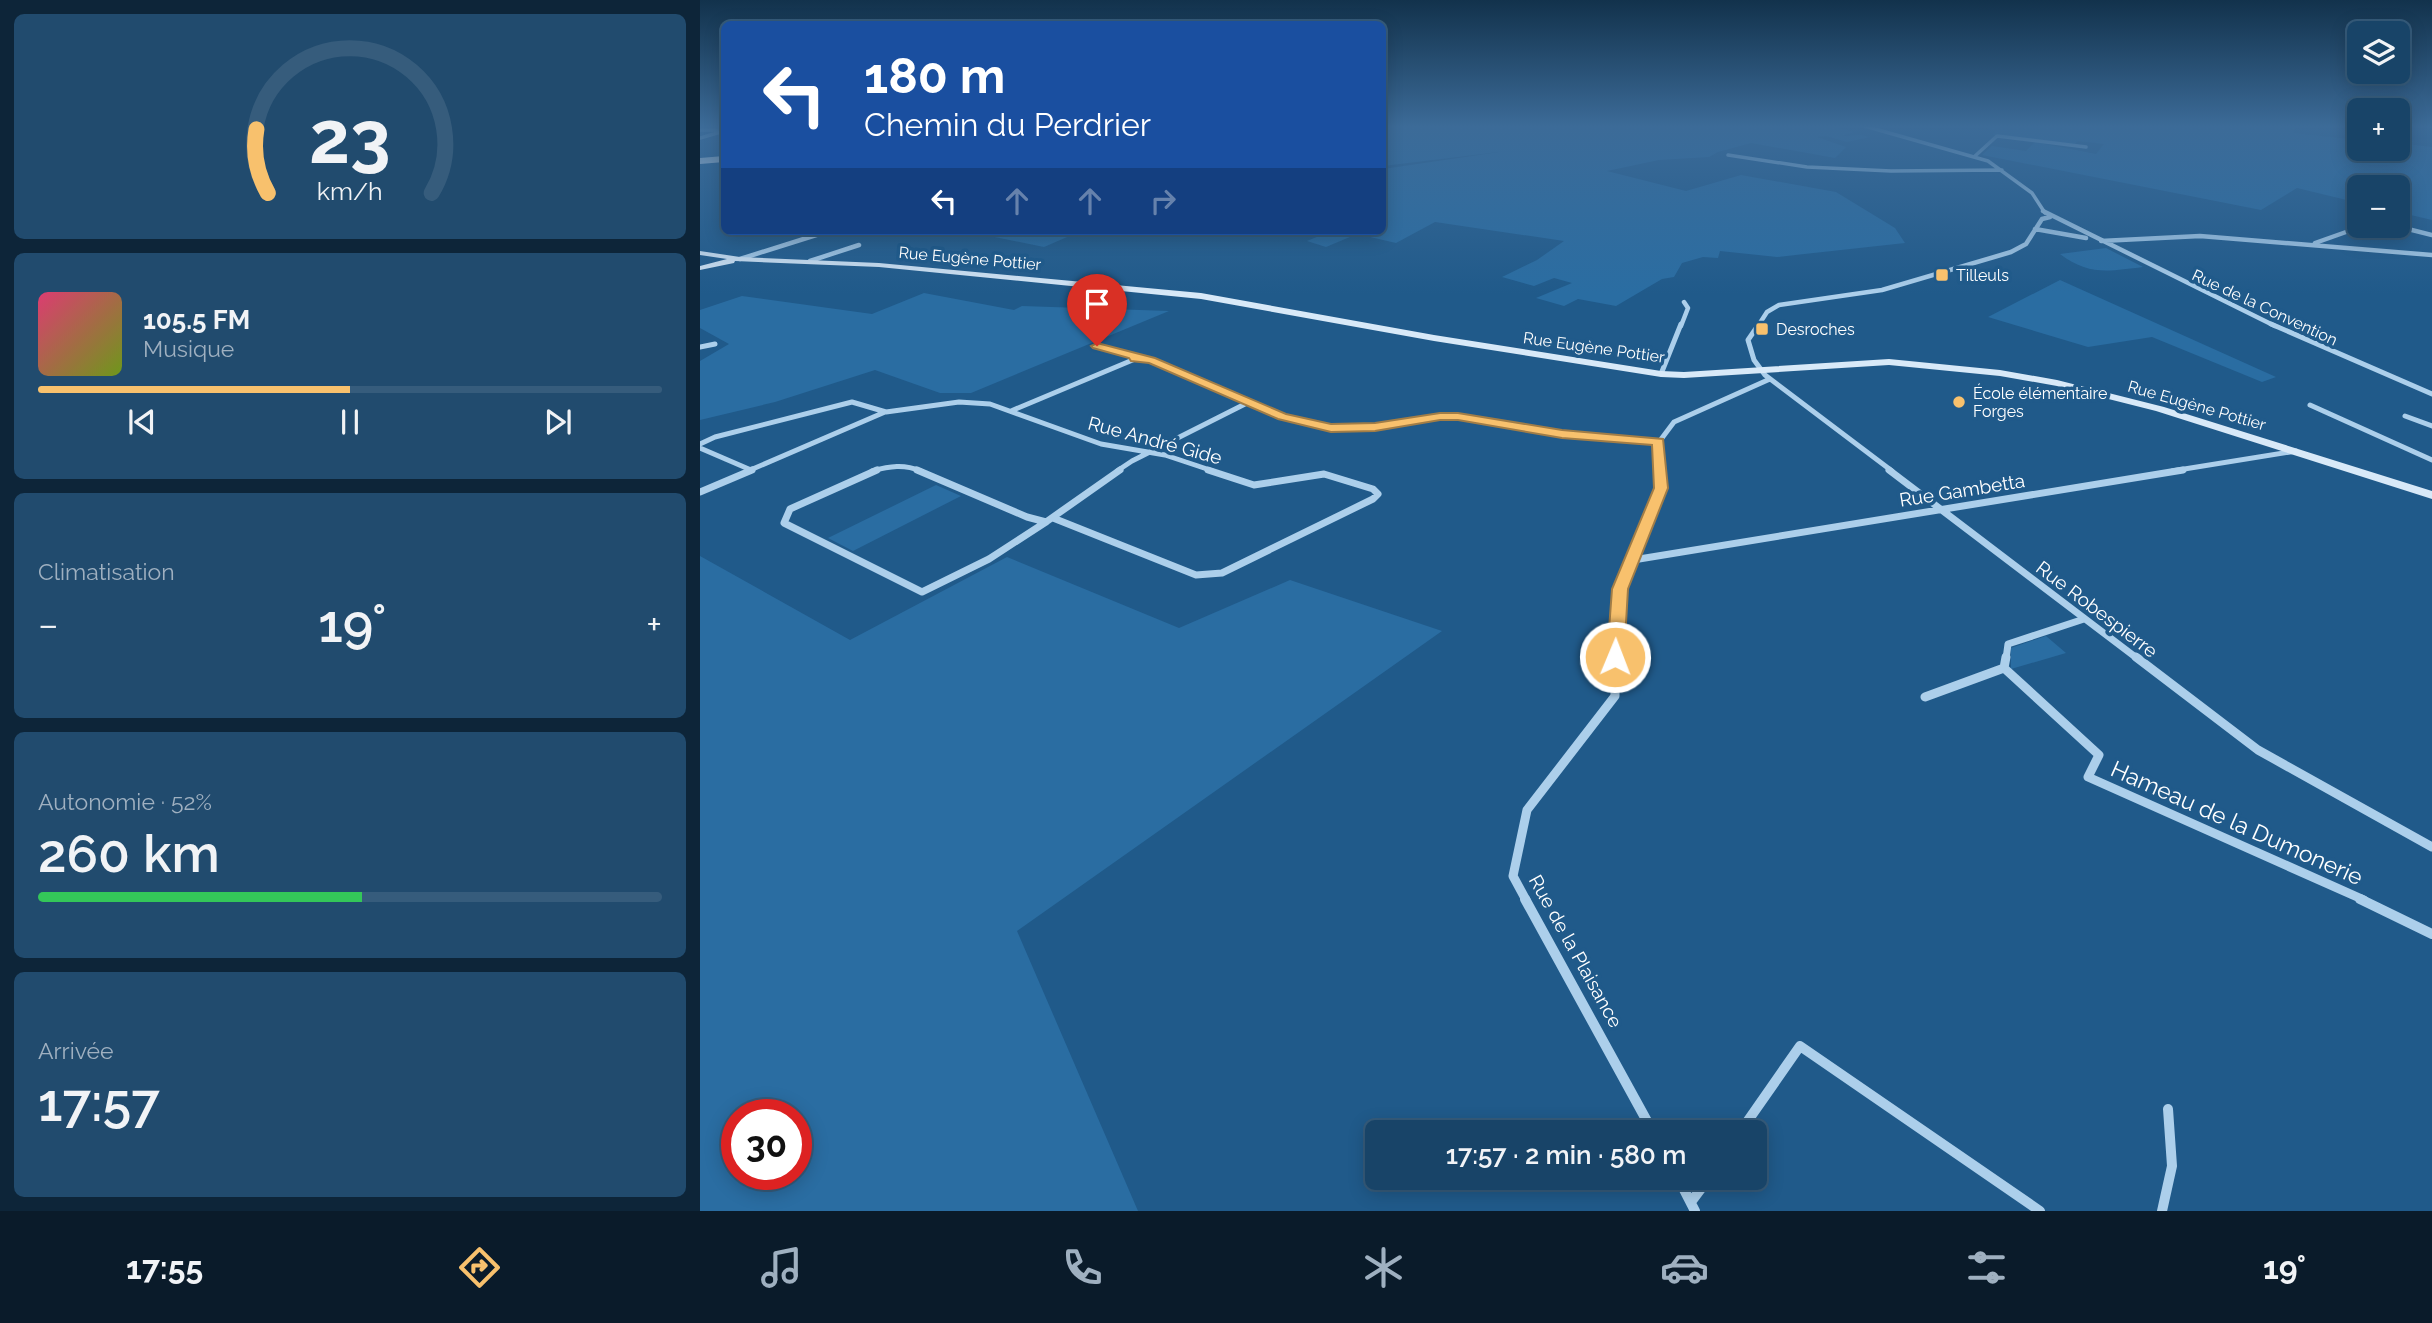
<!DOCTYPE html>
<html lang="fr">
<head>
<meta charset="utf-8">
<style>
  :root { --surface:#184468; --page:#214b6e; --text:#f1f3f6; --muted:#9fb0c0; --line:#365c7c; --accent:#f8c16d }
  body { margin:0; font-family:Raleway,sans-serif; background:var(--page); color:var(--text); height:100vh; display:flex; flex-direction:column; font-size:26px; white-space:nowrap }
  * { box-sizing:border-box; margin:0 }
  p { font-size:23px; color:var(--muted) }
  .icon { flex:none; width:38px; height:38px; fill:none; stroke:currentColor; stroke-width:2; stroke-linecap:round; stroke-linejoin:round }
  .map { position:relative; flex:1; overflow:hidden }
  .side { display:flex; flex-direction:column; gap:14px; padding:14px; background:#0d2539; width:700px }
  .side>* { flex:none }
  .guide { position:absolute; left:21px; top:21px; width:665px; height:214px; border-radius:10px; box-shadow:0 4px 18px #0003,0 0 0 2px var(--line); background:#1a4fa0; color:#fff; overflow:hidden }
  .fabs { position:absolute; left:1647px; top:21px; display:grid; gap:14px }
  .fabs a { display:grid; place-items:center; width:63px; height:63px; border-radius:10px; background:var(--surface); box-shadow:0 4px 18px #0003,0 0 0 2px var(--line); font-size:35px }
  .speed { position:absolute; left:21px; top:1099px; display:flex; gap:14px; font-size:35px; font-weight:700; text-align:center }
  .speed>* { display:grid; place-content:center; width:91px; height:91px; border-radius:50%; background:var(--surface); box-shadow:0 4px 18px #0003,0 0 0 2px var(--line); line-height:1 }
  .speed .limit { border:10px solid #d22; background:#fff; color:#111 }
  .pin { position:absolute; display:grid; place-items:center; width:60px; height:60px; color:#fff; margin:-72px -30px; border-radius:50% 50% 50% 0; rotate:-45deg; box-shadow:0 0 7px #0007 }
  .pin .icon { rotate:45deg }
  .me { position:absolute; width:77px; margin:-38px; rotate:1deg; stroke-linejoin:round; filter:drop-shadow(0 0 5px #0008) }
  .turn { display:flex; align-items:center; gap:24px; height:147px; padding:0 28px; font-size:32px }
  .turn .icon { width:91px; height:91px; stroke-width:2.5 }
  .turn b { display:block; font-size:49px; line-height:60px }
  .lanes { display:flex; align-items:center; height:66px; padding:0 28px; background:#0003; justify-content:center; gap:35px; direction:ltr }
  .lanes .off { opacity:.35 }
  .big { font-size:52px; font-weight:600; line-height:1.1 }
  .side .card { flex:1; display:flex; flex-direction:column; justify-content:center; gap:10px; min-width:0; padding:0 24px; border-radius:10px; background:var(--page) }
  .side .dial { align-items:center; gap:0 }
  .dial svg { height:182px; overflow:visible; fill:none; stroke:var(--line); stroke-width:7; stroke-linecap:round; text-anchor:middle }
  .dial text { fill:var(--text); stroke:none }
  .song { display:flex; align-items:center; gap:21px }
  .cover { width:84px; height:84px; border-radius:10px; background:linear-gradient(135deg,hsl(340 70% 55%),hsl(80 70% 35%)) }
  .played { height:7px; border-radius:4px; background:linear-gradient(90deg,var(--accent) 50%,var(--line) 50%) }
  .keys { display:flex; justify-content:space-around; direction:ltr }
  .heat { display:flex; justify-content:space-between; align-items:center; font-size:38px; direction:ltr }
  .charge { height:10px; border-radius:5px; background:linear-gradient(90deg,#34c759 52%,var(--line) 0) }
  .trip { position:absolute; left:665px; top:1120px; width:402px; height:70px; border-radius:10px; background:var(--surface); box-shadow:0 4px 18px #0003,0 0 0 2px var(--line); font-weight:600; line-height:70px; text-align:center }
  .tabs { display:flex; height:112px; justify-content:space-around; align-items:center; background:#0a1b2a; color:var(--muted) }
  .tabs .icon { width:49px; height:49px }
  .tabs .selected { color:var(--accent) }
  .tabs b { font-size:32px; color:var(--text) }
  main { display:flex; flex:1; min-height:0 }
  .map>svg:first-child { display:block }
  .green { fill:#2a6da2; fill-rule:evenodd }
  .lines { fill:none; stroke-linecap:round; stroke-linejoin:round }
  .street-far5 { stroke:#accfeb; stroke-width:3.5 }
  .street-far4 { stroke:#accfeb; stroke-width:4.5 }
  .street-far3 { stroke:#accfeb; stroke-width:5 }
  .street-far2 { stroke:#accfeb; stroke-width:7 }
  .street-far1 { stroke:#accfeb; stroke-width:9 }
  .street { stroke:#accfeb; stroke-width:10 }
  .secondary { fill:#d8e9f8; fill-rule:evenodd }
  .highway { fill:#fff; fill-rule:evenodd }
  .route { fill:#f8c16d; stroke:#a17d47; stroke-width:2 }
  .poi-dot { fill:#f8c16d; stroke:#205a8a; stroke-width:2.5 }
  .labels { text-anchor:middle; stroke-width:7; stroke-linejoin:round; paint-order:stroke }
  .far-street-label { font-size:16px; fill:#fff; stroke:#205a8a }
  .far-poi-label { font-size:16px; fill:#fff; stroke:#205a8a; text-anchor:start }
  .street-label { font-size:19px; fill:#fff; stroke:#205a8a }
  .near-street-label { font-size:23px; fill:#fff; stroke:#205a8a }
</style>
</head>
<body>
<main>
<section class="side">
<div class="card dial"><svg viewBox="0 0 100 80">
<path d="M14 69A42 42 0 1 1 86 69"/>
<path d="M14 69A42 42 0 0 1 9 41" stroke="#f8c16d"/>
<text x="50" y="56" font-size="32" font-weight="700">23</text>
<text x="50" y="72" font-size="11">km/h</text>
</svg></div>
<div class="card">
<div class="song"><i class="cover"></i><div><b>105.5 FM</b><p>Musique</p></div></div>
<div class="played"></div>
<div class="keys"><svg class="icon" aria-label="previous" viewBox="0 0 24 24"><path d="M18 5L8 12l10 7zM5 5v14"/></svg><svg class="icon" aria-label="pause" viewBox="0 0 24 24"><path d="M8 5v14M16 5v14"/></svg><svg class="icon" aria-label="next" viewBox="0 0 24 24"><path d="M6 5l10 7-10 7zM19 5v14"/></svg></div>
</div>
<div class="card"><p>Climatisation</p>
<div class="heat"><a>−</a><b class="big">19°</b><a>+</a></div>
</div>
<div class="card"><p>Autonomie · 52%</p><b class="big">260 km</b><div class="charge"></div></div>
<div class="card"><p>Arrivée</p><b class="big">17:57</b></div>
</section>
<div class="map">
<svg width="1732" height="1211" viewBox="0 0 1732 1211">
  <rect width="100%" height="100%" fill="#205a8a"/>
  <path class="green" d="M683,125L1135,127L1154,132L1142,136L1161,135L1170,137L1147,142L1126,136L1117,137L1146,147L1135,158L1051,143L1018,152L1009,157L959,160L907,171L986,191L1041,175L1136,192L1195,228L1205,243L1077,257L1020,251L1018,258L1003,257L982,263L974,277L962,279L916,306L878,299L864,306L836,298L872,283L854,278L834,286L802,277L837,260L864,241L735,222L696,243L657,234L626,247L607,241L631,231H682L683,169L799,152L683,166Z
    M1266,125H1597L1593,133L1659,140V149H1698V143L1732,147V220L1698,212V187H1659V203L1597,188L1561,210L1282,155L1292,146L1326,151L1335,142L1396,154L1404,144L1378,141L1374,145L1292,135L1297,130Z
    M265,231H381L344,247Z
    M1406,248L1443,267C1409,271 1389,276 1360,254Z
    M1360,280L1576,377L1562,382L1452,337L1388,347L1288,317Z
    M224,293L314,310L322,306L469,311L271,393H240L175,370L75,402L0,420V361L29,344L0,328V310L42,296L172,314Z
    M236,485L261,496L153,551L128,538Z
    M0,556L150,640L307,557L479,628L590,580L742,631L317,931L438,1211H0ZM37,1115H96V1174H37Z
    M1346,636L1366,653L1311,669V648Z"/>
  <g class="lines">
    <path class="street-far5" d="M1161,125L1288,161L1332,193L1345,213
      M1710,125L1732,126
      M0,130H17
      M0,138L24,131
      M1028,155L1107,167L1191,171L1302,170
      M1275,156L1297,136L1386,147"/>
    <path class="street-far4" d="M1343,211L1575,326
      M1696,226L1732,235
      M1335,229L1386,238
      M1401,241L1500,236L1732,255
      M1615,243L1663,226
      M40,259L129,231
      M110,261L159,245
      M981,326L988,308L984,302
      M1058,326L1067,312L1079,305L1182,290L1311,252L1326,244L1342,219L1350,217"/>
    <path class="street-far3" d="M1059,324L1048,340L1054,360L1065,375L1192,471
      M1571,324L1732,394
      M397,346L434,355L435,359L451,360L582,417L630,428L675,427L740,416H758L862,434L959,442
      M0,347L15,344
      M961,374L981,324
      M1610,405L1732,460
      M311,411L435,359
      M1705,416L1732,426
      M0,444L15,437L152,402L186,412L259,402L290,404L401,444L465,455L513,471
      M0,448L51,470
      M48,471L185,412
      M172,471C190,466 204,464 221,471
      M417,471L432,461L547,403
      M960,471L959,442L974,422L1070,379
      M1472,471L1596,451"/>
    <path class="street-far2" d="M177,470L90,509L84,523L222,592L289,559L346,522
      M217,470L327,517L346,522
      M1189,470L1438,659
      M0,492L52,470
      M353,518L496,575L522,573L673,499L678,494L673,489L624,474L554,485L508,470
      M346,522L420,470
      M933,560L1483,470
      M915,659C915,636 914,610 920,588C932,549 962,511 960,470
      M1306,659L1308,644L1384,619"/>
    <path class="street-far1" d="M1306,657L1304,668L1399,755L1388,777L1664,900
      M1436,657L1558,750L1732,847
      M1225,697L1304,668
      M826,900L813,876L827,810L915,696V657"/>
    <path class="street" d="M825,899L953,1132
      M1660,899L1732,934
      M1040,1132L1100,1046L1340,1211
      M978,1178L995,1211
      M991,1202L1009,1178
      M1462,1211L1472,1166L1468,1109"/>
    <path class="secondary" d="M0,251L40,257L179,263L501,293L734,335L961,371L984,372L1189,359L1300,370L1357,380L1464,407L1732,491V499L1456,411L1357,386L1300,376L1189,365L984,378L961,377L734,341L501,299L179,267L35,261L34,263L0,270V266L27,259L0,255Z"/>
    <path class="highway" d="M24,156V162L0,164V158Z"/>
  </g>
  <linearGradient id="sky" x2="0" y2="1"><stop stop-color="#12324c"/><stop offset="0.43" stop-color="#3c6b98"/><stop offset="1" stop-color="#3c6b98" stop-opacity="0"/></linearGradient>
  <rect width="1732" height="294" fill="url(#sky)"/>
  <path class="route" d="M397,343L455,358L586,414L631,424L675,423L740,413H758L862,430L963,439L968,488L928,589L924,657L915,663L907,657L912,589L954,488L952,445L862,438L758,420H740L675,431L631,432L578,419L449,363L431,361L429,358L393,348L391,346Z"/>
  <g class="poi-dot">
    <rect x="1235" y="268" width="14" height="14" rx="3.5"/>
    <rect x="1055" y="322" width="14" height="14" rx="3.5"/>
    <circle cx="1259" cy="402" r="7"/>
  </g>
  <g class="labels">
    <g class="far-street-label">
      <text transform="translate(270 258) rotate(5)" y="6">Rue Eugène Pottier</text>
      <text transform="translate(1565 307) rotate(25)" y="6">Rue de la Convention</text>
      <text transform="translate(894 347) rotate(8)" y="6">Rue Eugène Pottier</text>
      <text transform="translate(1497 405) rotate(16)" y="6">Rue Eugène Pottier</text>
    </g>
    <g class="far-poi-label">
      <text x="1256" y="281">Tilleuls</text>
      <text x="1076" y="335">Desroches</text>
      <text x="1273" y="399">École élémentaire<tspan x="1273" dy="18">Forges</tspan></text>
    </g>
    <g class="street-label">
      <text transform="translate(455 440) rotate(15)" y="7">Rue André Gide</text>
      <text transform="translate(1262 490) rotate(-9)" y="7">Rue Gambetta</text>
      <text transform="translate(1397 609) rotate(37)" y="7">Rue Robespierre</text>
      <text transform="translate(876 951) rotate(61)" y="7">Rue de la Plaisance</text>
    </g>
    <g class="near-street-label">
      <text transform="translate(1537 823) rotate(24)" y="8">Hameau de la Dumonerie</text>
    </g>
  </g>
</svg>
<div class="fabs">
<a><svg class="icon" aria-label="layers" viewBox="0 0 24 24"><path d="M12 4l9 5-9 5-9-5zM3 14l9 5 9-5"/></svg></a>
<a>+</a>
<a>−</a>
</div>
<div class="speed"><div class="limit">30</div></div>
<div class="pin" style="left:397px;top:346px;background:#d93025"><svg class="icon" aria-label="arrive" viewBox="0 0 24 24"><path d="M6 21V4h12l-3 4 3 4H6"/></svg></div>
<svg class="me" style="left:915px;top:657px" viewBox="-20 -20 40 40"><circle r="17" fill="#f8c16d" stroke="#fff" stroke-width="3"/><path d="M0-11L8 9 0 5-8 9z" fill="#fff"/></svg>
<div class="trip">17:57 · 2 min · 580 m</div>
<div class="guide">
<div class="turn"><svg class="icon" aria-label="left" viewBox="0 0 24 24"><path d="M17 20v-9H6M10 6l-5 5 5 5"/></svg><div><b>180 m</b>Chemin du Perdrier</div></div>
<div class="lanes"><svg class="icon" aria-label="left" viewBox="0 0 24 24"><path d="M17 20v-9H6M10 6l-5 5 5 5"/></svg><svg class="icon off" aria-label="ahead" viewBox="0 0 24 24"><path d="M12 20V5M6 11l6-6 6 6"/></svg><svg class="icon off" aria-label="ahead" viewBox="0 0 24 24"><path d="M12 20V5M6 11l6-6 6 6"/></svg><svg class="icon off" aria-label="right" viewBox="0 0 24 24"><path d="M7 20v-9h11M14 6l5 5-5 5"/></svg></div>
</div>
</div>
</main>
<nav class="tabs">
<b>17:55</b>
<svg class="icon selected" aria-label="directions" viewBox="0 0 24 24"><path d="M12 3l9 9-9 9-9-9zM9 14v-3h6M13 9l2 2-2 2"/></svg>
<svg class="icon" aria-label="music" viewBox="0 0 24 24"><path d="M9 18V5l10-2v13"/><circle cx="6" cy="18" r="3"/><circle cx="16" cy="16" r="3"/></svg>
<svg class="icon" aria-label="phone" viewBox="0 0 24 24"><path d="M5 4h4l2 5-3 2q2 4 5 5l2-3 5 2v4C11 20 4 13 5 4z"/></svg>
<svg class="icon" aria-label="climate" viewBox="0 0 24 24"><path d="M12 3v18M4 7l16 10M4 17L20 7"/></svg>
<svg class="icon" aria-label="car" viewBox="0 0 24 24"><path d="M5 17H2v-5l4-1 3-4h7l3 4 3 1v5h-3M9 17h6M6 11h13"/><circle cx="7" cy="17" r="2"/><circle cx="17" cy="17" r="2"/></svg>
<svg class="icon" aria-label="filters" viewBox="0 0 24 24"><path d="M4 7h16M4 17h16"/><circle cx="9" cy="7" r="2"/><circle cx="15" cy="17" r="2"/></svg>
<b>19°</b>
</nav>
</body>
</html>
